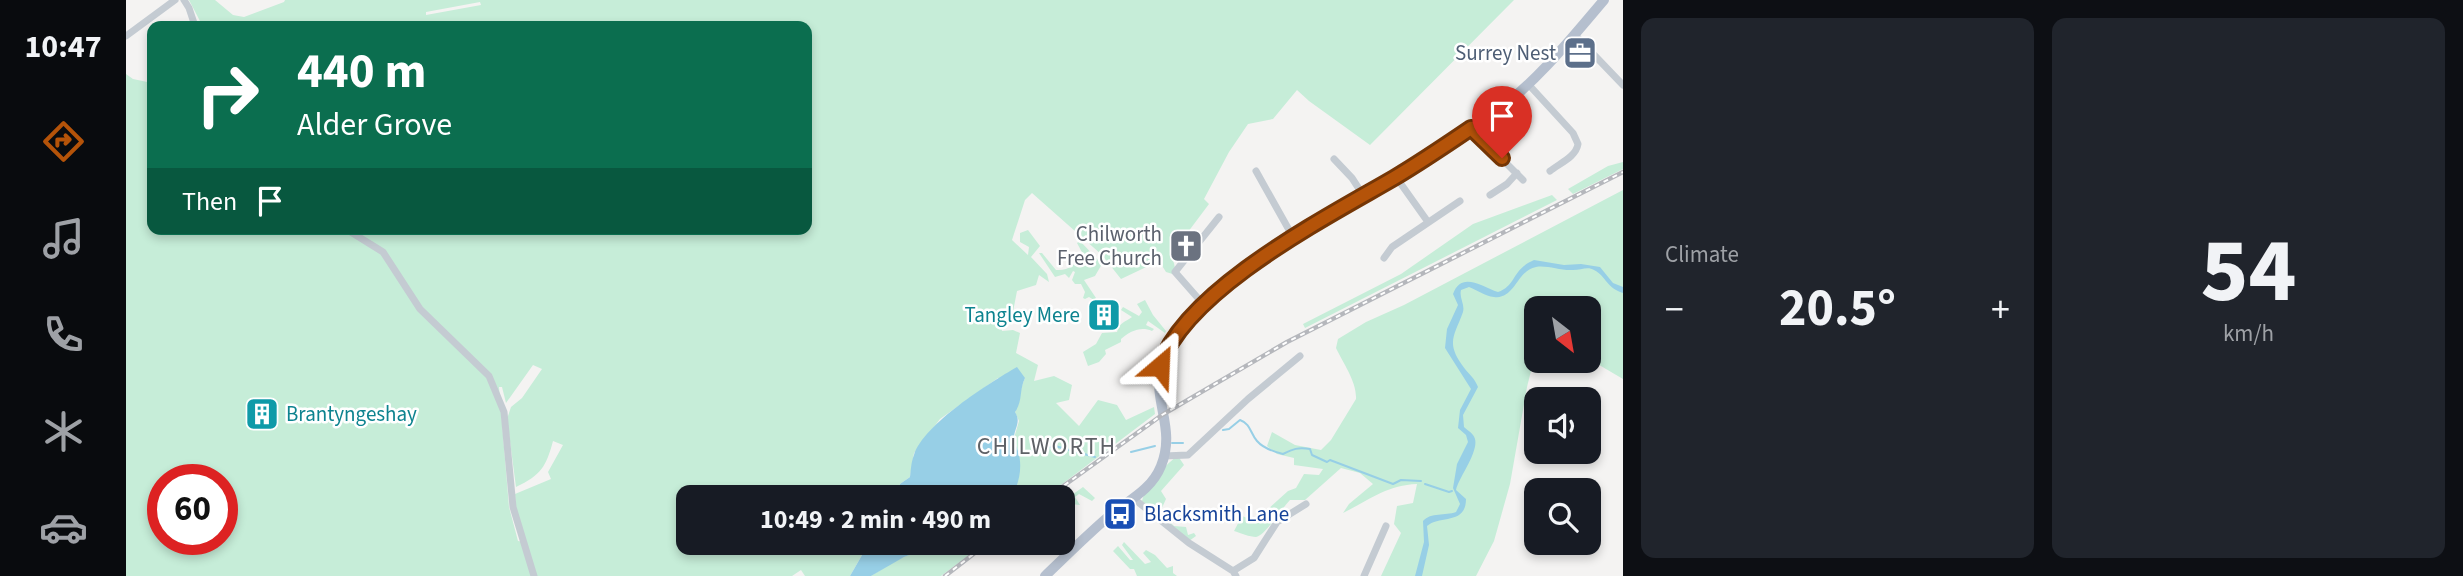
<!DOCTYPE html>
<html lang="en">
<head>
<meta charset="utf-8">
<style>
  :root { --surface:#171b24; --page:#20242c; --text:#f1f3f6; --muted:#9ea1a6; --accent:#b45309 }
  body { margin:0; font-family:"Source Sans 3",sans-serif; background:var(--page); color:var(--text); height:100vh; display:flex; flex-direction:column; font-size:26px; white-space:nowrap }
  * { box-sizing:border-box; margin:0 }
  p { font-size:23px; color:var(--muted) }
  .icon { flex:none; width:38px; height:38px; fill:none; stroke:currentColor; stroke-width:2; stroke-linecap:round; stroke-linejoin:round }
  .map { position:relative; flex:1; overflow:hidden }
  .drawer { display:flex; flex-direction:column; gap:18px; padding:18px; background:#0d0f14; width:840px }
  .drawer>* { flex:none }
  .banner { position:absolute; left:21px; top:21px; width:665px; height:214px; border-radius:14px; box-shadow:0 4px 10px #0003; background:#0b6e4f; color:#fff; overflow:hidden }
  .needle { width:46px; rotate:149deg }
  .tools { position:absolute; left:1398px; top:296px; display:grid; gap:14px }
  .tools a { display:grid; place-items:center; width:77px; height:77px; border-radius:14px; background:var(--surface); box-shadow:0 4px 10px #0003; font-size:35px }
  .speed { position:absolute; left:21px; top:464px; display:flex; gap:14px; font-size:35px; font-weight:700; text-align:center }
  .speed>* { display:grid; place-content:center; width:91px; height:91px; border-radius:50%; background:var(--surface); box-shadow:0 4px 10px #0003; line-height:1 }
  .speed .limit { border:10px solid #d22; background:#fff; color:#111 }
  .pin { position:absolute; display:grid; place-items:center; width:60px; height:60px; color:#fff; margin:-72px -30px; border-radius:50% 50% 50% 0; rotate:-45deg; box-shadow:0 0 7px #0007 }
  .pin .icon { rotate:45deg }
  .me { position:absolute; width:77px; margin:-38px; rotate:26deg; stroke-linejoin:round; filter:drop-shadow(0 0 5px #0008) }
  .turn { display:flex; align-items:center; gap:24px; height:147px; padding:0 35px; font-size:32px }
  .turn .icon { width:91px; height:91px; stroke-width:2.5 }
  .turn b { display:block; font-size:49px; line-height:60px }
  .then { display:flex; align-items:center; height:66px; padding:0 35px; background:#0003; gap:14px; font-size:26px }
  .big { font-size:52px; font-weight:700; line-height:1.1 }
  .drawer .widget { flex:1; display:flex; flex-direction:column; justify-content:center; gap:10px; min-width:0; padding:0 24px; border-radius:14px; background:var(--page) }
  .drawer .dial { align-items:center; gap:0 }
  .dial b { font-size:91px; line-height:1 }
  .heat { display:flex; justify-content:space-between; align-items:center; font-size:38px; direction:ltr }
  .drawer .tiles { flex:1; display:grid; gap:18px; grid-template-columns:repeat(2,1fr) }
  .trip { position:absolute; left:550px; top:485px; width:399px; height:70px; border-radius:14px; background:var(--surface); box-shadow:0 4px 10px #0003; font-weight:700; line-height:70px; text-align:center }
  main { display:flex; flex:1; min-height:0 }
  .tabs { display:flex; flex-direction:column; width:126px; justify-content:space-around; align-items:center; background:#090b0e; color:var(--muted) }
  .tabs .icon { width:49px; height:49px }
  .tabs .current { color:var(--accent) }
  .tabs b { font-size:32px; color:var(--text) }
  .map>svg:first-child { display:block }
  .green { fill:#c6edd8; fill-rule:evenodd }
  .water { fill:#97cfe6 }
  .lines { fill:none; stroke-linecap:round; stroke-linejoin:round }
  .stream { stroke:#97cfe6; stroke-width:2 }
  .street { stroke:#c4cbd2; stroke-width:7 }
  .primary { stroke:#b5bfce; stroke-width:10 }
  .rail-casing { stroke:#b5b7bc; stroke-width:4.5 }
  .rail { stroke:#fff; stroke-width:2; stroke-dasharray:5; stroke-linecap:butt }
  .route-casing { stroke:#753606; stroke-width:18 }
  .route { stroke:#b45309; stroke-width:12 }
  .labels { text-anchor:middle; stroke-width:5; stroke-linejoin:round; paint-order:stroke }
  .service-label { font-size:21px; fill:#4e5e75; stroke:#fff; text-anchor:end }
  .worship-label { font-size:21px; fill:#5b616d; stroke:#fff; text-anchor:end }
  .culture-label { font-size:21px; fill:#0d838f; stroke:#fff; text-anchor:end }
  .transit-label { font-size:21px; fill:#164399; stroke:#fff; text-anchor:start }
  .quarter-label { font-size:24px; letter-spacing:2px; fill:#5f6267; stroke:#fff }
</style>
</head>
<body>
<main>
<nav class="tabs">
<b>10:47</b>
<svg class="icon current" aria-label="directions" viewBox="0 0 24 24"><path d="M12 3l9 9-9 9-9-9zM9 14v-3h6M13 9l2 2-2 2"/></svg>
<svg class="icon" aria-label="music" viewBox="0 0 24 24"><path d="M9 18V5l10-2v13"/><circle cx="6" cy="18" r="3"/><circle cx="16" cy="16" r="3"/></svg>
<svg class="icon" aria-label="phone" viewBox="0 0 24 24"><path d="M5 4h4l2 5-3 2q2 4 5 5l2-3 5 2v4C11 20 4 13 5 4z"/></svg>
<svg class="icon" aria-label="climate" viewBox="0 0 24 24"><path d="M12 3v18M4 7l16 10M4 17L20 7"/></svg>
<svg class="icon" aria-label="car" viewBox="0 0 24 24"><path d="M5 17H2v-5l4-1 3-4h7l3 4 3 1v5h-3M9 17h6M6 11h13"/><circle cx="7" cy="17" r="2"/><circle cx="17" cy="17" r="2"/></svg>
</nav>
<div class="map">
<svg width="1497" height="576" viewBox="0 0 1497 576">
  <rect width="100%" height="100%" fill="#f4f3f2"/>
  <path class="green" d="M63,0H89L107,15L118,17L158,2L159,0H1388L1244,145L1183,101L1171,90L1147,119L1122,124L1103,152L1078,199L1083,204L1044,256L1048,263L1050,275L1040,272L1033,261L995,279L976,255L906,193L899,200L886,240L902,255L903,247L894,242V233L902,230L914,246L905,257L921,274L923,282L913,275L910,285L891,291L885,322L875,326L876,331L887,330L894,333L890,353L912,365L908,381L928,376L946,385L943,400L930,403L953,426L972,400L991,405L1000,420L1028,407L1029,414L919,497H886L891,485L893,454L888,438L893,421L889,412C895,400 893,390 899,378H872L814,419L788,453L784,477L774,484L771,497H562V542L743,543L724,576H679L675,570L666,576H0V74L7,79L26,83V229H681V26H74L75,23ZM354,2L355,5L300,15V12ZM407,365L416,369L396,398L385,407L381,419L390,487C415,475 420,467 427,441L437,445L422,472L425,479L389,494L390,511L398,542L392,541L383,507L373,387H376L380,403ZM37,480H96V539H37Z
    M1497,162V169L1447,194L1442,189L1482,166Z
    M1497,190V379L1463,359V308H1410V351L1401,387L1384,484L1368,541L1350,576H1255L1275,533L1268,524L1271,506L1287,503L1291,484C1261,485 1243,500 1217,513L1223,504L1247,484L1234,473L1215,468L1179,500H1164C1156,508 1139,536 1130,537C1124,537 1114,533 1108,531L1116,516L1129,521L1162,491L1170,488L1178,474L1193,475L1197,469L1168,465V458L1151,454L1141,446L1146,432L1169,445L1195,450L1205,440L1230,399C1231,382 1217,363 1210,348L1212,339L1240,322L1278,305Z
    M1426,195L1431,200L1179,328L1177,324L1275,274L1347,224Z
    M954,241L976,264L969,276L958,280L970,298L968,300L963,297L959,299L957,298L959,292L955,284H949L946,280L949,272L947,271L943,278L939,274L929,277L913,253H916L930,270C943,271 949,264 958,256L951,243Z
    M1019,300L1027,315L1040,331L1039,333L1022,321L1020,325L1028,329L1026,331C1015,326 1004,331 995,339V342L979,350L980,354L973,362L962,366L957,352L970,344L976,333L991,332C993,323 999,322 1006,317L995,310L997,307L1013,316L1016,312L1011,304Z
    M1052,456L1058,465L1035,491L1040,499L1034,512L1048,526L1060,527L1062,535L1068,533L1070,536L1063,541L1016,501C1019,488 1042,461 1052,456Z
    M957,487L969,498L966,501L953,494L949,497L954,505L944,504L941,510H936V502Z
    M998,542L1019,564L1025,562L1017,553L1020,550L1029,555L1041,568L1047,566V573L1051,576H1011L1008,569H1004L987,551L992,546L1004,560H1007L996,545Z
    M818,543H859L815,576H745C756,569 768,561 780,556C793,551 807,550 818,543Z"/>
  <path class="water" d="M1408,260L1438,265L1455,264L1474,267L1487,283L1497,287V293C1480,288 1481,277 1468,270C1462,266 1455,270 1447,270C1435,271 1421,265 1410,267C1391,270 1389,300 1368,297C1359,296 1351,290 1343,287L1335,290C1333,298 1339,304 1337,312C1328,337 1319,343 1339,369C1344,375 1349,379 1352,387L1337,415L1338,427C1341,430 1344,431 1347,435C1357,447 1333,476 1330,490L1340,499C1340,525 1314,515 1301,526L1303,545L1296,576H1289L1298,542L1297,521C1305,512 1319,516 1330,512L1334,504L1327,488L1331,464L1342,442L1340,435L1332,428L1334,410L1345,389L1319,348L1321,329L1332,305L1327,294C1335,271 1355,286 1372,292C1391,285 1385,270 1408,260Z
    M891,367L899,378C893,390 897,401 889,412C896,423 887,429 888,440C889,444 891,447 892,451C897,467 893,483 886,497H771L774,484L784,477C785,470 785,462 788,455C798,424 863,383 891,367Z
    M743,543V542L818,543L809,548L798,549L778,557L745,576H724Z"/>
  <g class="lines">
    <path class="stream" d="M1097,430L1103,429L1114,420C1125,424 1124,433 1131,441C1137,448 1149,452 1157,454C1167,449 1172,447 1184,449L1186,455L1201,462L1204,460L1267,484L1275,480L1295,481
      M1046,443H1057
      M1005,452L1029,446
      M893,454L929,446L969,457
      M1299,484L1323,492L1326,491"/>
    <path class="street" d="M58,0L63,8L69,26
      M0,36L49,0
      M1450,36L1497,85
      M1403,85L1447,133L1452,144C1450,157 1434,163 1424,171
      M1345,128L1397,180
      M1208,159L1226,178L1237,195
      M1130,171L1167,237
      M1270,177L1302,222
      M1364,195L1381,184L1391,173
      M220,229L257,252L294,309L363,376L378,412L387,507L408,576
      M1258,258L1266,247L1334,201
      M1078,305L1049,272L1093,217
      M1038,456L1062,455L1122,399L1174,356
      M1007,498L1063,543L1107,571L1110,576
      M1107,571L1128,558L1151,522L1180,504
      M1238,576L1260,526"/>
    <path class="primary" d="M919,576C940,556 960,536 982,517C1001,501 1025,491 1035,466C1055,417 1008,386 1054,328C1071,312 1087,295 1105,281C1187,215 1287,175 1371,111C1413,79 1444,40 1478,0"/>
    <defs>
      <path id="rail" d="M922,497L1036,415L1161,342L1497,172
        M819,576L863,542"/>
    </defs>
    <use href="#rail" class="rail-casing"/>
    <use href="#rail" class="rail"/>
  </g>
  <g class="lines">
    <defs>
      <path id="route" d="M1034,366C1059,290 1201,217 1268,178C1295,162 1320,145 1345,128L1376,158"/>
    </defs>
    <use href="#route" class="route-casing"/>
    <use href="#route" class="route"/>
  </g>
  <defs>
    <symbol id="office-square" viewBox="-11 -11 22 22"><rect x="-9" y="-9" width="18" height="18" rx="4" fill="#5c6f8a" stroke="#fff"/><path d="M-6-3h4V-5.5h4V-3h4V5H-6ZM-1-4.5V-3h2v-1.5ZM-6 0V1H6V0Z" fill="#fff"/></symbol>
    <symbol id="church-square" viewBox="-11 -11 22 22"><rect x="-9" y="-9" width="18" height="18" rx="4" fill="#6b7280" stroke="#fff"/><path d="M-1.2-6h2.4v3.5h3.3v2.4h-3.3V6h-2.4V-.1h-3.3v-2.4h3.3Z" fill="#fff"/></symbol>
    <symbol id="building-square" viewBox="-11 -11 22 22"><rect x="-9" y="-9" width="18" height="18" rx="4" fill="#0f9aa8" stroke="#fff"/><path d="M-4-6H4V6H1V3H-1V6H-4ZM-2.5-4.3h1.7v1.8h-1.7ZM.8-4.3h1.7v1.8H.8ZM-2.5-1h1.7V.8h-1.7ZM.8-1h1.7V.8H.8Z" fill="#fff"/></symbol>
    <symbol id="bus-square" viewBox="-11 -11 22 22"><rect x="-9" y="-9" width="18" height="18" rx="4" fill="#1a4fb4" stroke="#fff"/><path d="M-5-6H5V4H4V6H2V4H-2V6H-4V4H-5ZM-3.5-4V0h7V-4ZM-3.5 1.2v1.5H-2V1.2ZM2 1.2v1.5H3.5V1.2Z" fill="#fff"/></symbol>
  </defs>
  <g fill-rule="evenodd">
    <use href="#office-square" x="1435" y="34" width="38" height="38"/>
    <use href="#church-square" x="1041" y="227" width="38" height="38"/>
    <use href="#building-square" x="959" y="296" width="38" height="38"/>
    <use href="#building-square" x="117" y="395" width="38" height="38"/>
    <use href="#bus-square" x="975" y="495" width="38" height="38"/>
  </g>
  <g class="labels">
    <g class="service-label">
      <text x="1430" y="60">Surrey Nest</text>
    </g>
    <g class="worship-label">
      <text x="1036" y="241">Chilworth<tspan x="1036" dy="24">Free Church</tspan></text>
    </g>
    <g class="culture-label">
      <text x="954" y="322">Tangley Mere</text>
      <text x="160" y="421" text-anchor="start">Brantyngeshay</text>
    </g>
    <g class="transit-label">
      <text x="1018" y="521">Blacksmith Lane</text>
    </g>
    <g class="quarter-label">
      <text x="921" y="454">CHILWORTH</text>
    </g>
  </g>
</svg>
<div class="tools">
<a><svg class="needle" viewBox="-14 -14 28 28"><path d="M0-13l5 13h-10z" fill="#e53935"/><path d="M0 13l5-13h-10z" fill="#9ea1a6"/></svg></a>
<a><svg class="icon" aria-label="sound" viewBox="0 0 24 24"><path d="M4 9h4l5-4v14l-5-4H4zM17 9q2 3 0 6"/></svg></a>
<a><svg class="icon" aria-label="search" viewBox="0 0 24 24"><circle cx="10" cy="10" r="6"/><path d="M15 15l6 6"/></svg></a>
</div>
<div class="speed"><div class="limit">60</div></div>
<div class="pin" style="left:1376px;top:158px;background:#d93025"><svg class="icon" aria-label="arrive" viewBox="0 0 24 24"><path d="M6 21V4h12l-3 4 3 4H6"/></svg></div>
<svg class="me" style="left:1034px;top:366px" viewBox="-20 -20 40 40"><path d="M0-17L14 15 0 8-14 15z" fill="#b45309" stroke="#fff" stroke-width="4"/></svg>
<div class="trip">10:49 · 2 min · 490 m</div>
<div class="banner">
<div class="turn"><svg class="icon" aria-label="right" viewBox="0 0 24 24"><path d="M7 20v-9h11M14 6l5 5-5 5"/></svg><div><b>440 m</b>Alder Grove</div></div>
<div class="then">Then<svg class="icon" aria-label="arrive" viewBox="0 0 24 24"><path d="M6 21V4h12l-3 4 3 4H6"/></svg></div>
</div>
</div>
<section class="drawer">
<div class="tiles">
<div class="widget"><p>Climate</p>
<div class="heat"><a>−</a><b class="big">20.5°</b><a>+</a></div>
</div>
<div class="widget dial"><b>54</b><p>km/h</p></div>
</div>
</section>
</main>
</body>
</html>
